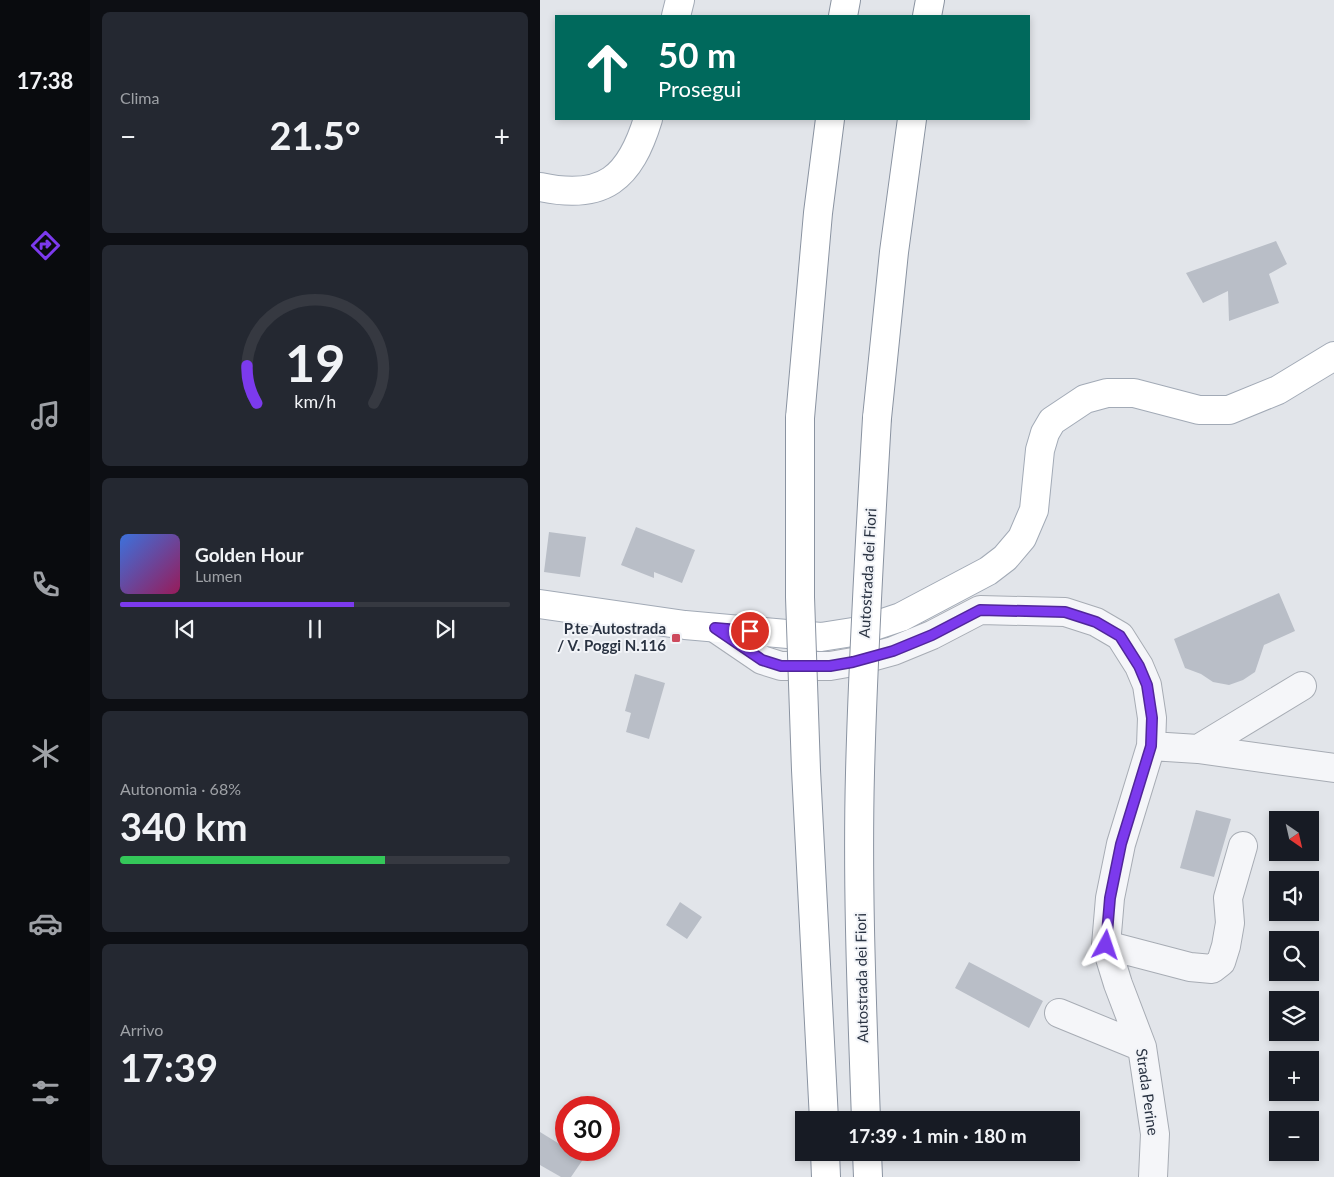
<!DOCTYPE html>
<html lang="it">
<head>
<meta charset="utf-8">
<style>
  :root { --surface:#171b24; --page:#242831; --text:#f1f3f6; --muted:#9ea1a6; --line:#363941; --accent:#7c3aed }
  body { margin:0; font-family:Lato,sans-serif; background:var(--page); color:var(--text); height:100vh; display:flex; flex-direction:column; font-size:19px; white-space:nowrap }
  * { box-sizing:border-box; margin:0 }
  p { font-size:16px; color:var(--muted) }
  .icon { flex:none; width:28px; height:28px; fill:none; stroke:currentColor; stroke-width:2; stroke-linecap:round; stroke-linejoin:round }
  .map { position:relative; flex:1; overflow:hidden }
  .panel { display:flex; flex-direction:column; gap:12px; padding:12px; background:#0d0f14; width:450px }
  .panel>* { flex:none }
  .guide { position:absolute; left:15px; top:15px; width:475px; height:105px; border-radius:0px; box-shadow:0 2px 8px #0003; background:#00695c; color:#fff; overflow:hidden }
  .needle { width:32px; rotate:146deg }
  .tools { position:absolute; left:729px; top:811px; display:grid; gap:10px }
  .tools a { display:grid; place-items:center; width:50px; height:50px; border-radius:0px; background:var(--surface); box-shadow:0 2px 8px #0003; font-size:25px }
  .speed { position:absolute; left:15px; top:1096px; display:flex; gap:10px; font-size:25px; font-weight:700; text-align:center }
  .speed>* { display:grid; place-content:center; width:65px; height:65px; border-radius:50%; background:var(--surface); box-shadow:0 2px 8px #0003; line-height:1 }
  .speed .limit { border:8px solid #d22; background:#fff; color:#111 }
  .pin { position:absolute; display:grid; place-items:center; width:42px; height:42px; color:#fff; margin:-21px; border:2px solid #fff; border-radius:50%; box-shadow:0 1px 5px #0007 }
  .me { position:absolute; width:55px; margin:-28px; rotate:5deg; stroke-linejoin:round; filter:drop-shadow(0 0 4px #0008) }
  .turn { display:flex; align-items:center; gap:18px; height:105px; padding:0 20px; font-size:22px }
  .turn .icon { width:65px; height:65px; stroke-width:2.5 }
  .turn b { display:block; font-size:35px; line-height:42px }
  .big { font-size:38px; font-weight:700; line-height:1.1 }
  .panel .card { flex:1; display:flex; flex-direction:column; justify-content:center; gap:8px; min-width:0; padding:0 18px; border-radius:8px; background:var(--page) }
  .panel .dial { align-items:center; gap:0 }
  .dial svg { height:130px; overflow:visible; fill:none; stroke:var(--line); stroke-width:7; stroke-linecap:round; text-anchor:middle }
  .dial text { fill:var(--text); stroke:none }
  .song { display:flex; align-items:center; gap:15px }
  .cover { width:60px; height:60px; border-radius:8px; background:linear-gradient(135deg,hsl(220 70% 55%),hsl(330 70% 35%)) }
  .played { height:5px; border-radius:2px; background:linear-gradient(90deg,var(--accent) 60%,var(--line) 60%) }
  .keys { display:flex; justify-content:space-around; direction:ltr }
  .heat { display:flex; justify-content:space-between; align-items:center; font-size:28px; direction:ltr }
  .charge { height:8px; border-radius:4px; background:linear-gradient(90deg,#34c759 68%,var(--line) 0) }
  .trip { position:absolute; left:255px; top:1111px; width:285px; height:50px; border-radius:0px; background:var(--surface); box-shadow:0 2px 8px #0003; font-weight:700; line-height:50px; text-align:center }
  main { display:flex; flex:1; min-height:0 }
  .tabs { display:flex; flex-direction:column; width:90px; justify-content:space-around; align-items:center; background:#090b0e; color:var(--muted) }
  .tabs .icon { width:35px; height:35px }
  .tabs .current { color:var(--accent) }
  .tabs b { font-size:22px; color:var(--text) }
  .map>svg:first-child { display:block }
  .building { fill:#b9bec7 }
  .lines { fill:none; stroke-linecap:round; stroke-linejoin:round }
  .minor-casing { stroke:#a7acb4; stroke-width:30 }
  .major-casing { stroke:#a2aab6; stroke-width:30 }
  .highway-casing { stroke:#8a93a1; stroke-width:30 }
  .minor { stroke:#f5f6f9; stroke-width:28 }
  .major { stroke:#fff; stroke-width:28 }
  .highway { stroke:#fff; stroke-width:28 }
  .highway-bridge-casing { stroke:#8a93a1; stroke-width:30; stroke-linecap:butt }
  .highway-bridge { stroke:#fff; stroke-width:28 }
  .route-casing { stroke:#51269a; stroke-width:12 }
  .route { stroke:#7c3aed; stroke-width:9 }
  .poi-dot { fill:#cd4a5d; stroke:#f2f4f8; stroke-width:2 }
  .labels { text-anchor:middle; stroke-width:4; stroke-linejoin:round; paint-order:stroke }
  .street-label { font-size:15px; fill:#2a3342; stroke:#f2f4f8 }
  .poi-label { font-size:15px; font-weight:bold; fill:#2a3342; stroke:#f2f4f8; text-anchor:end }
</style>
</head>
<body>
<main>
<nav class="tabs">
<b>17:38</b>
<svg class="icon current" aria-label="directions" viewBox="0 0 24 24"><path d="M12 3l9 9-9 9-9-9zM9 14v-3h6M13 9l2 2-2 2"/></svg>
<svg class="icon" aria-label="music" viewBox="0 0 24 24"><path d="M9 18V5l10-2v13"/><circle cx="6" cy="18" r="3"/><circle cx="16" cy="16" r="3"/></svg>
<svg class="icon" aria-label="phone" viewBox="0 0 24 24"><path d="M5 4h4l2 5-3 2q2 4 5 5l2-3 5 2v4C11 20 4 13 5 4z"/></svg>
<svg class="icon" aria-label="climate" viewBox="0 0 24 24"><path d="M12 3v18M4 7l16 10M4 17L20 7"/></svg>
<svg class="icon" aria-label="car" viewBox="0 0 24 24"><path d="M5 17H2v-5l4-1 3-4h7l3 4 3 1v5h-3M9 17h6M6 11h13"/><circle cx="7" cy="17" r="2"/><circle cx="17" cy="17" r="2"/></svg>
<svg class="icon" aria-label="filters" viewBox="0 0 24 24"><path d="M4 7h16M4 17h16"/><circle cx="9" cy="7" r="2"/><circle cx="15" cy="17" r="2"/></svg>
</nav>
<section class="panel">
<div class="card"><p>Clima</p>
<div class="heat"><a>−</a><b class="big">21.5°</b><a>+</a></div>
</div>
<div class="card dial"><svg viewBox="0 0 100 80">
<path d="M14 69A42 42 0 1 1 86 69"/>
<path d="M14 69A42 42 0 0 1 8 46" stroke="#7c3aed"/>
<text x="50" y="56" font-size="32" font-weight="700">19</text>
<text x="50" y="72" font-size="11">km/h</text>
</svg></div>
<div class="card">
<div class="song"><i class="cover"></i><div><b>Golden Hour</b><p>Lumen</p></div></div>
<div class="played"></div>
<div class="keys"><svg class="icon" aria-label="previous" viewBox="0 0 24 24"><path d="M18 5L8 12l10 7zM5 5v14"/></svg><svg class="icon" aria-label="pause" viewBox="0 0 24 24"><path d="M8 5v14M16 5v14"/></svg><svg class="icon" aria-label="next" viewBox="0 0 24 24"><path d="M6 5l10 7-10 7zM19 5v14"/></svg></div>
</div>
<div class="card"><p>Autonomia · 68%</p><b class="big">340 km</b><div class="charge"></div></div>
<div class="card"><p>Arrivo</p><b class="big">17:39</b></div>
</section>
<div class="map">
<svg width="794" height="1177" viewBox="0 0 794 1177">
  <rect width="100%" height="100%" fill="#e2e5ea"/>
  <path class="building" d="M736,241L747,264L729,274L739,303L689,321L688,291L663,303L646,273Z
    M96,527L155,550L142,583L114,572V578L81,565Z
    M9,532L46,537L40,577L4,572Z
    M739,593L755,631L724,645L715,672L703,680L689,685L673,682L661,674L645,668L634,639Z
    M95,674L125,683L109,739L86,732L91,713L85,711Z
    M656,810L691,819L674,877L640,868Z
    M140,902L162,917L147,939L126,925Z
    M429,962L503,1001L489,1028L415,988Z
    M0,1132L26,1148V1150H30L44,1158L31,1177H21L0,1165Z"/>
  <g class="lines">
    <defs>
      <path id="minor" d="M175,628L222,660L241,666H290L313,662L353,651L392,635L440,610L525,612L556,622L580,636L599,666L607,685L612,718L611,746L581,844L570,898L566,945L578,984L602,1047L615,1134L613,1177
        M611,746L658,749L794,768
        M658,749L762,686
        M566,945L650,967L672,969L681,962L686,946L690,923L688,898L703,846
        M519,1013L602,1047"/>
      <path id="major" d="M136,16L140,0
        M0,187C64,201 90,178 108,119
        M0,604L145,625L281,637L319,631L361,617L448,571L465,558L482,538L494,510L500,450L505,433L512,421L545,399L567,393H594L659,410H689L738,390L794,356"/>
      <path id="highway" d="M303,16L306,0
        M387,16L390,0
        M260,418L278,213L290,119
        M337,418L354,252L372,119
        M285,1152L286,1177
        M327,1152L328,1177"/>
    </defs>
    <use href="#minor" class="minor-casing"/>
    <use href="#major" class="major-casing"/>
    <use href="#highway" class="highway-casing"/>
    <use href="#minor" class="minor"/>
    <use href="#major" class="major"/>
    <use href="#highway" class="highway"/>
    <defs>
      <path id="highway-bridge" d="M260,418V597L266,770L284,1120
        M326,1120C322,1004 317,888 320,773C323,654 330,536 337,418"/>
    </defs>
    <use href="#highway-bridge" class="highway-bridge-casing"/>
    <use href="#highway-bridge" class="highway-bridge"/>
  </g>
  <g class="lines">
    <defs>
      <path id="route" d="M210,631L175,628L222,660L241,666H290L313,662L353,651L392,635L440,610L525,612L556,622L580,636L599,666L607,685L612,718L611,746L581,844L570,898L566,945"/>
    </defs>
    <use href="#route" class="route-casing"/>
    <use href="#route" class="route"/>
  </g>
  <rect class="poi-dot" x="131" y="633" width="10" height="10" rx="2.5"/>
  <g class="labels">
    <g class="street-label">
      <text transform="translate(328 573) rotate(-87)" y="5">Autostrada dei Fiori</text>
      <text transform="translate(322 978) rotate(-91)" y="5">Autostrada dei Fiori</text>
      <text transform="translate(607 1092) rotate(82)" y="5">Strada Perine</text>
    </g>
    <g class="poi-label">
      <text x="126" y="634">P.te Autostrada<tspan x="126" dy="17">/ V. Poggi N.116</tspan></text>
    </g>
  </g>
</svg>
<div class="tools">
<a><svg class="needle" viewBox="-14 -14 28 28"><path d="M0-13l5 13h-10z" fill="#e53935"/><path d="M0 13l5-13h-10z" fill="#9ea1a6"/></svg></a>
<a><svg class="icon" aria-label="sound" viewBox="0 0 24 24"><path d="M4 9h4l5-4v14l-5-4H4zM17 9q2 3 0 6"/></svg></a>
<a><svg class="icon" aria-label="search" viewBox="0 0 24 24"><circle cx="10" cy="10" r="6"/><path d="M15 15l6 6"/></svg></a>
<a><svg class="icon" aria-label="layers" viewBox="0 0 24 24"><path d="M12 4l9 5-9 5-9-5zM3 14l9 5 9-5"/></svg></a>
<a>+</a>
<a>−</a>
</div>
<div class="speed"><div class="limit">30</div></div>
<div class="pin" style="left:210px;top:631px;background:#d93025"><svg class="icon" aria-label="arrive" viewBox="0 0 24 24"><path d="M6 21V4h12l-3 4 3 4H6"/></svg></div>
<svg class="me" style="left:566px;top:945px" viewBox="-20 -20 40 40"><path d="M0-17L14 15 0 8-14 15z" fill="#7c3aed" stroke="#fff" stroke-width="4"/></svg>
<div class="trip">17:39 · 1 min · 180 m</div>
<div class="guide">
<div class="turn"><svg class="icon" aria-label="ahead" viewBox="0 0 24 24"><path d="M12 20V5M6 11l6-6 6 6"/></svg><div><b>50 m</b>Prosegui</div></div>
</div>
</div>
</main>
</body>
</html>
